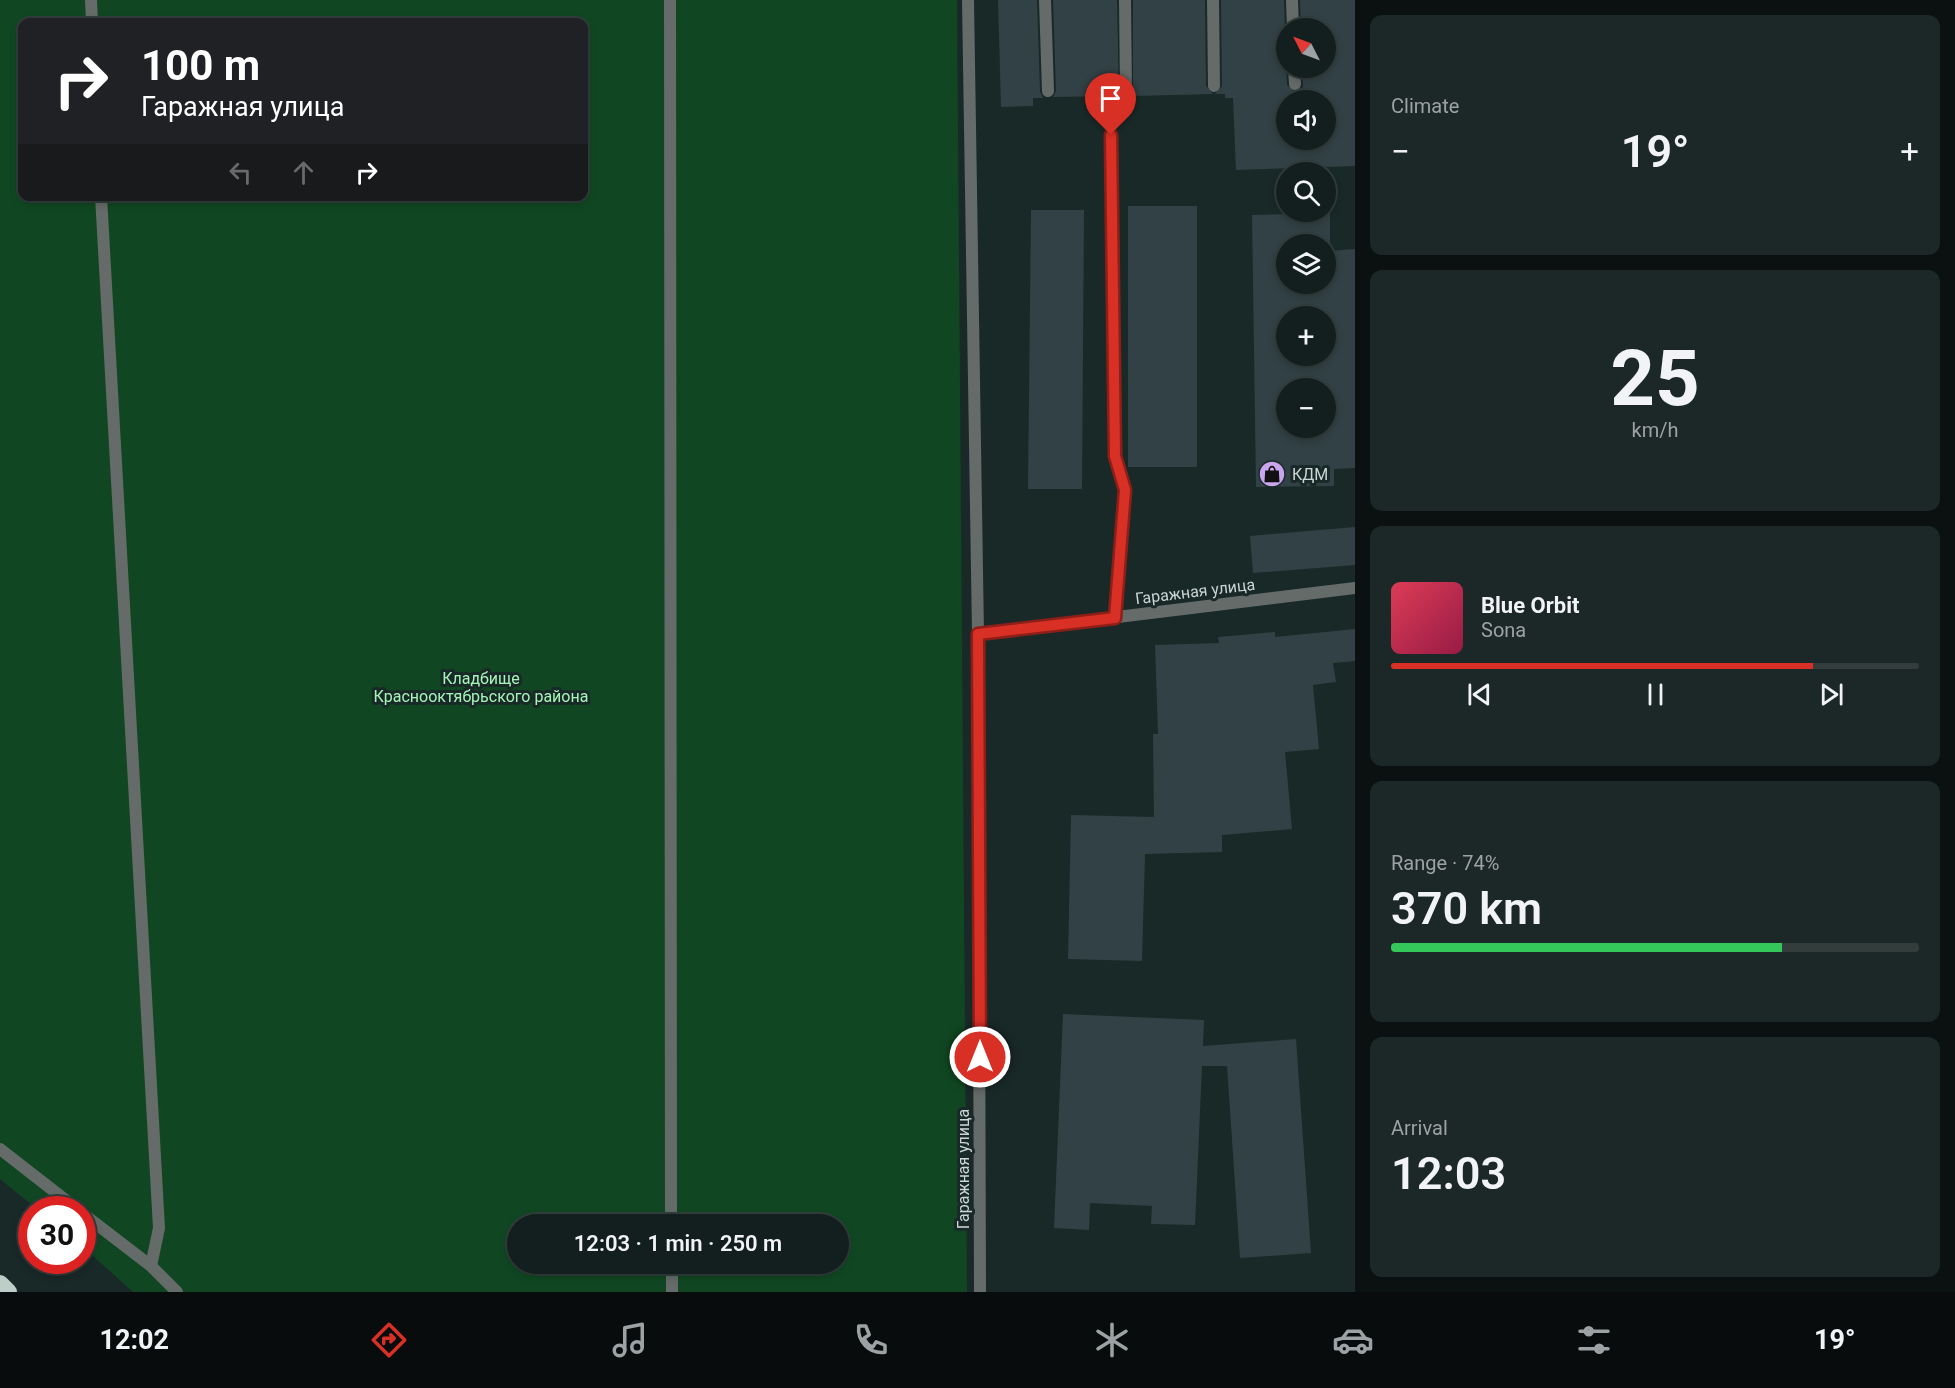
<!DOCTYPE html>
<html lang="en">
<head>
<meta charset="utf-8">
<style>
  :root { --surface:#131f1e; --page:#1c2727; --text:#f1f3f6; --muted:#9da2a4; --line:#323d3c; --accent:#d93025 }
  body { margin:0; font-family:Roboto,sans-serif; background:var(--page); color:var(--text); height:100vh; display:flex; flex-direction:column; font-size:22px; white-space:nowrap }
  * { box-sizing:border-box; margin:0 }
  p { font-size:20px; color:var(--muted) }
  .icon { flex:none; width:33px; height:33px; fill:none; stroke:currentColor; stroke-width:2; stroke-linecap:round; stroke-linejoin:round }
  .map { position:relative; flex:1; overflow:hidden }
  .details { display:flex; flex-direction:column; gap:15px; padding:15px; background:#0a1110; width:600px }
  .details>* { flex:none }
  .guide { position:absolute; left:18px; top:18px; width:570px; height:183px; border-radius:12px; box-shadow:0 3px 9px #0003,0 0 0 2px var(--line); background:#202124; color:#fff; overflow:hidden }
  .needle { width:39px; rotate:312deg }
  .fabs { position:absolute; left:1276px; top:18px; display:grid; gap:12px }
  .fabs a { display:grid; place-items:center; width:60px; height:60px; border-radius:50%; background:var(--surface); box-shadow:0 3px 9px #0003,0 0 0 2px var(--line); font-size:30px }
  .speed { position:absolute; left:18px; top:1196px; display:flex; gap:12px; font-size:30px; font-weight:700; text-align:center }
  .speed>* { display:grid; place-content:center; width:78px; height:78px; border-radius:50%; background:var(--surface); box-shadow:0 3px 9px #0003,0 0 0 2px var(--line); line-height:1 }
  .speed .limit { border:9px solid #d22; background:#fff; color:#111 }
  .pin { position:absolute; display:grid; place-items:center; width:51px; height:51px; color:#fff; margin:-62px -26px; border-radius:50% 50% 50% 0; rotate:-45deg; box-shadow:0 0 6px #0007 }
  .pin .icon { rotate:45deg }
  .me { position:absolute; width:66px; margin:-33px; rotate:0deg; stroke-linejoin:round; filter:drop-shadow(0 0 4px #0008) }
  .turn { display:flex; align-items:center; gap:21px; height:126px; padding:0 24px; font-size:27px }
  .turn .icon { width:78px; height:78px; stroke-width:2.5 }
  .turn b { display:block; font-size:42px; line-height:51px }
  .lanes { display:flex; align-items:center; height:57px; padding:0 24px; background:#0003; justify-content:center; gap:30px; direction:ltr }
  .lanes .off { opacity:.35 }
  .big { font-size:45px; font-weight:600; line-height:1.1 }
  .details .widget { flex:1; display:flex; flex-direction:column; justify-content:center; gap:9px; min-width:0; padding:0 21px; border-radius:12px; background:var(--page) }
  .details .dial { align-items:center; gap:0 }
  .dial b { font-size:78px; line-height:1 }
  .song { display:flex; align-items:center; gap:18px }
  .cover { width:72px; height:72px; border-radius:9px; background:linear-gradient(135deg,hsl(350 70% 55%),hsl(340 70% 35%)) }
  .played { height:6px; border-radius:3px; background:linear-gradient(90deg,var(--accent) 80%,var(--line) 80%) }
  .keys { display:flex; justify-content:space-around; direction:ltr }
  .heat { display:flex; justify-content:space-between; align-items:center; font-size:33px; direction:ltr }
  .charge { height:9px; border-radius:4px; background:linear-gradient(90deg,#34c759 74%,var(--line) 0) }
  .trip { position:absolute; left:507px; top:1214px; width:342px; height:60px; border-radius:30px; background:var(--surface); box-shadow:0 3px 9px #0003,0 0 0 2px var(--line); font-weight:600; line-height:60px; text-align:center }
  .tab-bar { display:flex; height:96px; justify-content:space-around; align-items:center; background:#080c0c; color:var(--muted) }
  .tab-bar .icon { width:42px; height:42px }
  .tab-bar .selected { color:var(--accent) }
  .tab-bar b { font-size:27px; color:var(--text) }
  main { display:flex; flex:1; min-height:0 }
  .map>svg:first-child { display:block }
  .green { fill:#104722; fill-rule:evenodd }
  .building { fill:#324145; fill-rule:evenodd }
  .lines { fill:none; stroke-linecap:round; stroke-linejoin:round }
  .lane { stroke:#656b69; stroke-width:12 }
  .street { stroke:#656b69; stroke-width:12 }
  .highway { stroke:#bdcec8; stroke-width:18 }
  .route-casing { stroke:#8d1f18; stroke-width:15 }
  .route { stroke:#d93025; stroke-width:10 }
  .labels { text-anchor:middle; stroke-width:6; stroke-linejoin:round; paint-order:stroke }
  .poi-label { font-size:16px; fill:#ccd6d5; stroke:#192928; text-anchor:start }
  .street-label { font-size:16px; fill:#ccd6d5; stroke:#192928 }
  .park-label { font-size:16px; fill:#a6f5b7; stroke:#192928 }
</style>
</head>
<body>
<main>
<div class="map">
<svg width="1355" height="1292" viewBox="0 0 1355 1292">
  <rect width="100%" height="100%" fill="#192928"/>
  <path class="green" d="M0,0H957L967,1292H133L83,1247L82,1209H37L0,1179ZM22,22H584V196H22ZM518,1224H838V1263H518Z"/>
  <path class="building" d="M998,0H1037L1040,91L1043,98H1033V106L1001,107Z
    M1053,0H1117L1119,96L1053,97L1056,91Z
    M1133,0H1205L1206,86L1213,94L1133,96Z
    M1221,0H1284L1287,85L1295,92L1303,87L1302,68H1326V28H1301L1300,0H1355V166L1236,170L1233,98H1225V94H1215L1222,86ZM1287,100H1326V140H1287Z
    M1128,206H1197V467H1128Z
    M1031,210H1084L1082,489H1028Z
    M1330,213V251L1355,249V468L1334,469V486L1256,487L1252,215ZM1287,244H1326V284H1287ZM1287,316H1326V356H1287ZM1287,388H1326V428H1287Z
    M1355,527V565L1253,573L1250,536Z
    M1355,629V661L1333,663L1336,682L1313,685L1319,749L1285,752L1292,829L1222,835V852L1145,854L1142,961L1068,959L1071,815L1154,817L1153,734H1158L1155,645L1219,643L1218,637L1275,632V637Z
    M1063,1014L1204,1020L1203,1046L1296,1039L1311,1253L1240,1258L1227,1066H1202L1195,1225L1151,1224L1152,1206L1090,1203L1089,1230L1054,1228Z"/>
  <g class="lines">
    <path class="lane" d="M91,0L92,22
      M670,0L671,1224
      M1045,0L1048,91
      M1125,0L1126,92
      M1213,0L1214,86
      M1292,0L1293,28
      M1294,68L1295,84
      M1111,135L1115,456L1125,490L1115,618
      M0,1149L77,1209
      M82,1213L151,1266L159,1228L101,196
      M672,1263V1292
      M151,1266L177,1292"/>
    <path class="street" d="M968,0L978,634
      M980,1292L978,634L1355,588"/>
    <path class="highway" d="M0,1284L8,1292"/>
  </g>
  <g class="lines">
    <defs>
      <path id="route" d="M980,1057L978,634L1115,618L1125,490L1115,456L1111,135"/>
    </defs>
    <use href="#route" class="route-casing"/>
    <use href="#route" class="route"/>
  </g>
  <defs>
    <symbol id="shop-disc" viewBox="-11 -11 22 22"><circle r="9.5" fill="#c9a5ee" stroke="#192928"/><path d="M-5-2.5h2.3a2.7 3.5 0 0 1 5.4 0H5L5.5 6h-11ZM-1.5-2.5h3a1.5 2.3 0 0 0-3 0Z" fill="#111"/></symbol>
  </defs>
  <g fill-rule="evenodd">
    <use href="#shop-disc" x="1257" y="459" width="30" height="30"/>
  </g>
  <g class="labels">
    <g class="poi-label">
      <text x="1292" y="480">КДМ</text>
    </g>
    <g class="street-label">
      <text transform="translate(1195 591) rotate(-7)" y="6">Гаражная улица</text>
      <text transform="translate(963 1169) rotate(-90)" y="6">Гаражная улица</text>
    </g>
    <g class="park-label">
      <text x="481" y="684">Кладбище<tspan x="481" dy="18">Краснооктябрьского района</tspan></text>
    </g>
  </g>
</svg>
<div class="fabs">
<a><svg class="needle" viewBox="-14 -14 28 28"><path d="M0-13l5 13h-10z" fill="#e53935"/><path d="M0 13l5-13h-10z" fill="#9da2a4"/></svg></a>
<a><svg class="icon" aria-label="sound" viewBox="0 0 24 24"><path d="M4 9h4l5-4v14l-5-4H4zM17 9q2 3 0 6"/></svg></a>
<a><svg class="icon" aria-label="search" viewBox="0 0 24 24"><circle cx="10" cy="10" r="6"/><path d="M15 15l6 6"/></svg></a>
<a><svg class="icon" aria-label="layers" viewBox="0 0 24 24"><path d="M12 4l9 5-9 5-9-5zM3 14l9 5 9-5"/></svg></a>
<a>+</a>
<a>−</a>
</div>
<div class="speed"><div class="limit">30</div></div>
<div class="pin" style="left:1111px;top:135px;background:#d93025"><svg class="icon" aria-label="arrive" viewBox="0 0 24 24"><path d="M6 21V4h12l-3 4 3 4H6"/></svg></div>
<svg class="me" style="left:980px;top:1057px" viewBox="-20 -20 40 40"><circle r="17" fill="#d93025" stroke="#fff" stroke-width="3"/><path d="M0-11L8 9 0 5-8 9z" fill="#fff"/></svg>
<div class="trip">12:03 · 1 min · 250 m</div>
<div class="guide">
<div class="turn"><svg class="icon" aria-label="right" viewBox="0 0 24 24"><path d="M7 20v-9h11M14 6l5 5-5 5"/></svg><div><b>100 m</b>Гаражная улица</div></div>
<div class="lanes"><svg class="icon off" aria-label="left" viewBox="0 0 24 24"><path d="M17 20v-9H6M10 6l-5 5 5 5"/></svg><svg class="icon off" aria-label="ahead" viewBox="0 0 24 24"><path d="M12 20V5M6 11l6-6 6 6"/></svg><svg class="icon" aria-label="right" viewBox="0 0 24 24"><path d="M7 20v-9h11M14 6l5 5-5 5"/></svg></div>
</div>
</div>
<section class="details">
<div class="widget"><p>Climate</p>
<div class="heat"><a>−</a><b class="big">19°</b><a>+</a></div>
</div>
<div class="widget dial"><b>25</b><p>km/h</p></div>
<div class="widget">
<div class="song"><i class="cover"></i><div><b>Blue Orbit</b><p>Sona</p></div></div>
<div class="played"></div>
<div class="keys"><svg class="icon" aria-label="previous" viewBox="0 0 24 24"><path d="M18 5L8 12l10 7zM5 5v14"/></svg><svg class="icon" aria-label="pause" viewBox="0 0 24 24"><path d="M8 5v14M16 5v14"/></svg><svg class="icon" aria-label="next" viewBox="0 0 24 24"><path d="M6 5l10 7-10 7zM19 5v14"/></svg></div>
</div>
<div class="widget"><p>Range · 74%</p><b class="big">370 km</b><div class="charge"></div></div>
<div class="widget"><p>Arrival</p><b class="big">12:03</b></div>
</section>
</main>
<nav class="tab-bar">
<b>12:02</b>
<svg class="icon selected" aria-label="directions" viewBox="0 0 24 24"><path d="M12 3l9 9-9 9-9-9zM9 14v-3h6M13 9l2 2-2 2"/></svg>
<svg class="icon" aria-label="music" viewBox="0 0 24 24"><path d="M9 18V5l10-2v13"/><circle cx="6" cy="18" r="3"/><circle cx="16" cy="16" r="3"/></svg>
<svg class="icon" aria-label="phone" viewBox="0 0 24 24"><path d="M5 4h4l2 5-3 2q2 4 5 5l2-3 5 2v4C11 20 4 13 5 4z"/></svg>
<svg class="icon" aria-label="climate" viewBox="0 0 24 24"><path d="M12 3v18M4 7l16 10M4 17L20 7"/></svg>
<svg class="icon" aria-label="car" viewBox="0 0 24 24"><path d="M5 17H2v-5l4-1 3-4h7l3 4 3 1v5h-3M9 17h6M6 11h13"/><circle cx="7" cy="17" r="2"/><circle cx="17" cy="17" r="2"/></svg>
<svg class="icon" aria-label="filters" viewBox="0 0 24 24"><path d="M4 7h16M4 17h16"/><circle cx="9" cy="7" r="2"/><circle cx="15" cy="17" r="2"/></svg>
<b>19°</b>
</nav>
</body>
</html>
